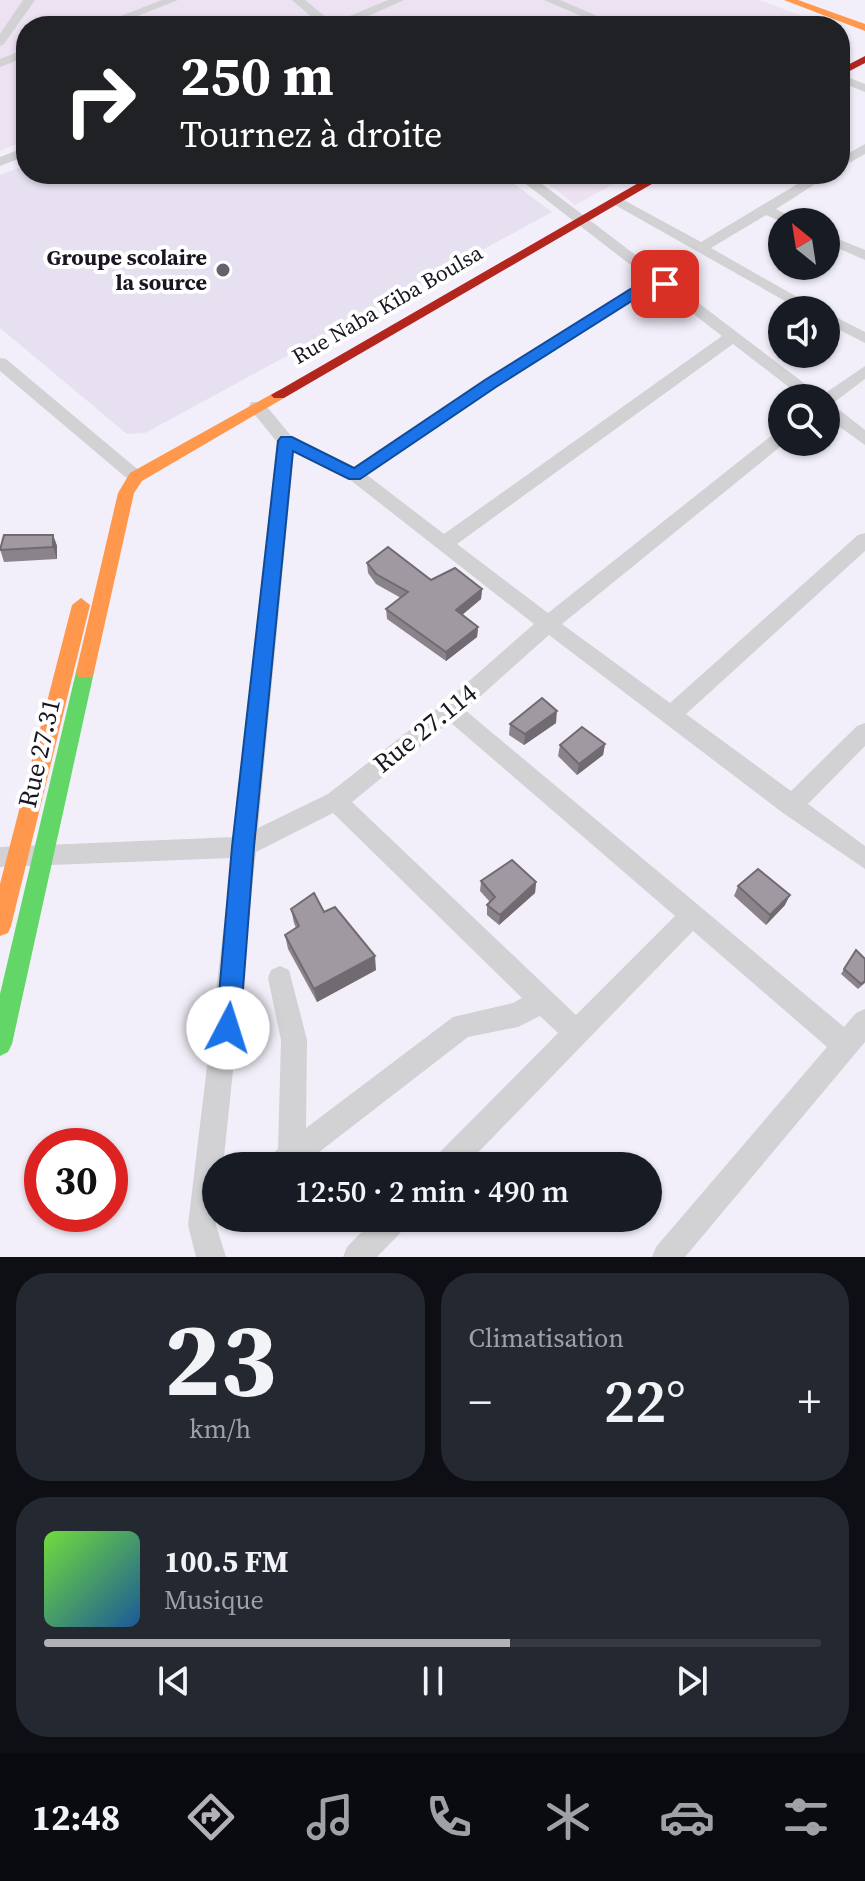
<!DOCTYPE html>
<html lang="fr">
<head>
<meta charset="utf-8">
<style>
  :root { --surface:#171b24; --page:#242831; --text:#f1f3f6; --muted:#9ea1a6; --line:#363941; --accent:#b2b1b8 }
  body { margin:0; font-family:"Source Serif 4",serif; background:var(--page); color:var(--text); height:100vh; display:flex; flex-direction:column; font-size:30px; white-space:nowrap }
  * { box-sizing:border-box; margin:0 }
  p { font-size:26px; color:var(--muted) }
  .icon { flex:none; width:44px; height:44px; fill:none; stroke:currentColor; stroke-width:2; stroke-linecap:round; stroke-linejoin:round }
  .map { position:relative; height:1257px; overflow:hidden }
  .side { display:flex; flex-direction:column; gap:16px; padding:16px; background:#0d0f14; flex:1 }
  .side>* { flex:none }
  .top-card { position:absolute; left:16px; top:16px; width:834px; height:168px; border-radius:32px; box-shadow:0 2px 6px #0004; background:#202124; color:#fff; overflow:hidden }
  .needle { width:52px; rotate:330deg }
  .tools { position:absolute; left:768px; top:208px; display:grid; gap:16px }
  .tools a { display:grid; place-items:center; width:72px; height:72px; border-radius:50%; background:var(--surface); box-shadow:0 2px 6px #0004; font-size:40px }
  .speed { position:absolute; left:24px; top:1128px; display:flex; gap:16px; font-size:40px; font-weight:700; text-align:center }
  .speed>* { display:grid; place-content:center; width:104px; height:104px; border-radius:50%; background:var(--surface); box-shadow:0 2px 6px #0004; line-height:1 }
  .speed .limit { border:12px solid #d22; background:#fff; color:#111 }
  .pin { position:absolute; display:grid; place-items:center; width:68px; height:68px; color:#fff; margin:-34px; border-radius:16px; box-shadow:0 4px 12px #0006 }
  .me { position:absolute; width:88px; margin:-44px; rotate:5deg; stroke-linejoin:round; filter:drop-shadow(0 0 6px #0008) }
  .turn { display:flex; align-items:center; gap:28px; height:168px; padding:0 32px; font-size:36px }
  .turn .icon { width:104px; height:104px; stroke-width:2.5 }
  .turn b { display:block; font-size:56px; line-height:68px }
  .big { font-size:60px; font-weight:600; line-height:1.1 }
  .side .card { flex:1; display:flex; flex-direction:column; justify-content:center; gap:12px; min-width:0; padding:0 28px; border-radius:32px; background:var(--page) }
  .side .dial { align-items:center; gap:0 }
  .dial b { font-size:104px; line-height:1 }
  .song { display:flex; align-items:center; gap:24px }
  .cover { width:96px; height:96px; border-radius:12px; background:linear-gradient(135deg,hsl(100 70% 55%),hsl(210 70% 35%)) }
  .played { height:8px; border-radius:4px; background:linear-gradient(90deg,var(--accent) 60%,var(--line) 60%) }
  .keys { display:flex; justify-content:space-around; direction:ltr }
  .heat { display:flex; justify-content:space-between; align-items:center; font-size:44px; direction:ltr }
  .side .tiles { flex:1; display:grid; gap:16px; grid-template-columns:1fr 1fr }
  .card:last-child { grid-column:span 2 }
  .trip { position:absolute; left:202px; top:1152px; width:460px; height:80px; border-radius:40px; background:var(--surface); box-shadow:0 2px 6px #0004; font-weight:600; line-height:80px; text-align:center }
  .tabs { display:flex; height:128px; justify-content:space-around; align-items:center; background:#090b0e; color:var(--muted) }
  .tabs .icon { width:56px; height:56px }
  .tabs .selected { color:var(--accent) }
  .tabs b { font-size:36px; color:var(--text) }
  .map>svg:first-child { display:block }
  .commercial { fill:#ece2f2 }
  .built { fill:#e6e0f0 }
  .lines { fill:none; stroke-linecap:round; stroke-linejoin:round }
  .street { fill:#d2d1d3; fill-rule:evenodd }
  .fast { fill:#63d668; fill-rule:evenodd }
  .slow { fill:#ff974d; fill-rule:evenodd }
  .jam { fill:#b3261e; fill-rule:evenodd }
  .wall { fill:#8a848a }
  .shaded-wall { fill:#716b71 }
  .building { fill:#a199a1; stroke:#716b71; stroke-width:2 }
  .route { fill:#1a73e8; stroke:#114b97; stroke-width:2 }
  .poi-dot { fill:#66616c; stroke:#fff; stroke-width:3 }
  .labels { text-anchor:middle; stroke-width:8; stroke-linejoin:round; paint-order:stroke }
  .far-poi-label { font-size:22px; font-weight:bold; fill:#1a1520; stroke:#fff; text-anchor:end }
  .far-street-label { font-size:22px; fill:#1a1520; stroke:#fff }
  .street-label { font-size:26px; fill:#1a1520; stroke:#fff }
</style>
</head>
<body>
<div class="map">
<svg width="865" height="1257" viewBox="0 0 865 1257">
  <rect width="100%" height="100%" fill="#f3effa"/>
  <path class="commercial" d="M0,0H759L830,26H349L336,15L309,26H26V140L0,151Z
    M536,174H632L575,205Z"/>
  <path class="built" d="M26,165V174H501L552,212L145,433L127,434L0,328V175Z"/>
  <g class="lines">
    <path class="street" d="M23,0H35L4,44L0,46V34Z
      M162,0H178L112,26H95Z
      M292,0H305L333,23L388,0H404L346,26H322Z
      M544,0H560L620,26H604Z
      M26,49V57L0,67V59Z
      M840,74L865,84V92L840,82Z
      M865,144V154L840,168V158Z
      M26,147V156L0,166V157Z
      M513,174H529L821,396L865,366V379L832,404L865,430V445L826,417V398H803L733,344L457,544L548,613L776,432L782,430V442H786L562,624L670,703L858,535L865,533V551L686,714L791,791L857,726L865,723V746L808,804L865,846V869L783,813L549,635L465,710L844,1027L856,1013L865,1009V1042L685,1257H652L656,1247L827,1047L693,931L465,1166H432L436,1156L558,1033L540,1016L518,1027L468,1037L301,1166H265L269,1156L278,1149L281,1040L268,978L271,970L280,966L289,970L307,1040L306,1128L453,1017L513,1003L522,998L333,813L256,852L223,1166H216V1225L226,1257H196L188,1225L232,858L0,867V847L234,837L277,442L251,410L249,406L251,402H263L292,437L354,467L484,379L636,285L641,273ZM652,282L722,336L444,534L367,475L496,387L647,291ZM294,452L349,479L534,624L443,704L328,794L258,828ZM450,722L675,916L576,1015L352,802Z
      M814,174H831L776,209L800,222H782L766,215L711,248L820,310H801L608,201L620,198L701,242Z
      M826,234L865,250V260L826,243Z
      M826,312L865,332V343L826,323Z
      M0,358L6,359L142,473L145,477L142,481H130L0,371Z
      M375,1218H409L405,1228L377,1257H343L347,1247Z"/>
    <path class="fast" d="M85,665L92,667L94,672L12,1044L8,1052L0,1056V994L76,672L78,667Z"/>
    <path class="slow" d="M784,0H798L865,24V31Z
      M279,390L284,392V398L142,481L134,493L94,672L92,677H78L76,672L118,493L130,473Z
      M81,598L90,605L11,926L8,933L0,936V884L72,605Z"/>
    <path class="jam" d="M865,56V63L840,76V69Z
      M654,174H669L284,398H274L271,395Z"/>
  </g>
  <path class="wall" d="M53,535L57,546V559L4,562L0,549Z
    M367,563L431,580L482,589L481,599L462,615L478,627L477,637L446,661L387,619L386,609L401,598L376,584L368,573Z
    M556,723L524,745L509,735L510,724Z
    M605,744L603,755L577,775L558,756L560,745Z
    M481,881L536,882L535,893L499,925L487,915V905L490,902L480,891Z
    M738,886L785,905L766,925L734,896Z
    M291,909L324,912L376,970L317,1002L288,949L285,935L296,928L294,923Z
    M856,950L865,959V983L858,989L841,974Z"/>
  <path class="shaded-wall" d="M53,535L57,546V559L53,547Z
    M482,589L481,599L456,620V610Z
    M478,627L477,637L446,661V652Z
    M557,711L556,723L524,745L525,734Z
    M605,744L603,755L577,775L579,764Z
    M536,882L535,893L499,925L500,915Z
    M790,895L785,905L766,925L770,915Z
    M375,956L376,970L317,1002L314,989Z"/>
  <path class="building" d="M4,535H53V547L0,550Z
    M388,547L431,580L455,568L482,589L456,610L478,627L446,652L386,609L408,592L376,574L367,563Z
    M542,698L557,711L525,734L510,724Z
    M582,727L605,744L579,764L560,745Z
    M512,860L536,882L500,915L487,905L495,897L481,881Z
    M758,869L790,895L770,915L738,886Z
    M314,893L324,912L335,907L375,956L314,989L285,935L299,926L291,909Z
    M856,950L865,959V981L861,984L844,969Z"/>
  <path class="route" d="M665,280L672,284L670,287L646,292L496,387L360,479H349L293,451L254,847L240,1028L236,1036L228,1040L220,1036L216,1028L232,847L278,441L281,437H292L354,468L485,380L637,285Z"/>
  <circle class="poi-dot" cx="223" cy="270" r="8"/>
  <g class="labels">
    <g class="far-poi-label">
      <text x="207" y="265">Groupe scolaire<tspan x="207" dy="25">la source</tspan></text>
    </g>
    <g class="far-street-label">
      <text transform="translate(387 304) rotate(-30)" y="8">Rue Naba Kiba Boulsa</text>
    </g>
    <g class="street-label">
      <text transform="translate(425 728) rotate(-39)" y="9">Rue 27.114</text>
      <text transform="translate(39 753) rotate(-77)" y="9">Rue 27.31</text>
    </g>
  </g>
</svg>
<div class="tools">
<a><svg class="needle" viewBox="-14 -14 28 28"><path d="M0-13l5 13h-10z" fill="#e53935"/><path d="M0 13l5-13h-10z" fill="#9ea1a6"/></svg></a>
<a><svg class="icon" aria-label="sound" viewBox="0 0 24 24"><path d="M4 9h4l5-4v14l-5-4H4zM17 9q2 3 0 6"/></svg></a>
<a><svg class="icon" aria-label="search" viewBox="0 0 24 24"><circle cx="10" cy="10" r="6"/><path d="M15 15l6 6"/></svg></a>
</div>
<div class="speed"><div class="limit">30</div></div>
<div class="pin" style="left:665px;top:284px;background:#d93025"><svg class="icon" aria-label="arrive" viewBox="0 0 24 24"><path d="M6 21V4h12l-3 4 3 4H6"/></svg></div>
<svg class="me" style="left:228px;top:1028px" viewBox="-20 -20 40 40"><circle r="19" fill="#fff"/><path d="M0-13L10 11 0 6-10 11z" fill="#1a73e8"/></svg>
<div class="trip">12:50 · 2 min · 490 m</div>
<div class="top-card">
<div class="turn"><svg class="icon" aria-label="right" viewBox="0 0 24 24"><path d="M7 20v-9h11M14 6l5 5-5 5"/></svg><div><b>250 m</b>Tournez à droite</div></div>
</div>
</div>
<section class="side">
<div class="tiles">
<div class="card dial"><b>23</b><p>km/h</p></div>
<div class="card"><p>Climatisation</p>
<div class="heat"><a>−</a><b class="big">22°</b><a>+</a></div>
</div>
<div class="card">
<div class="song"><i class="cover"></i><div><b>100.5 FM</b><p>Musique</p></div></div>
<div class="played"></div>
<div class="keys"><svg class="icon" aria-label="previous" viewBox="0 0 24 24"><path d="M18 5L8 12l10 7zM5 5v14"/></svg><svg class="icon" aria-label="pause" viewBox="0 0 24 24"><path d="M8 5v14M16 5v14"/></svg><svg class="icon" aria-label="next" viewBox="0 0 24 24"><path d="M6 5l10 7-10 7zM19 5v14"/></svg></div>
</div>
</div>
</section>
<nav class="tabs">
<b>12:48</b>
<svg class="icon selected" aria-label="directions" viewBox="0 0 24 24"><path d="M12 3l9 9-9 9-9-9zM9 14v-3h6M13 9l2 2-2 2"/></svg>
<svg class="icon" aria-label="music" viewBox="0 0 24 24"><path d="M9 18V5l10-2v13"/><circle cx="6" cy="18" r="3"/><circle cx="16" cy="16" r="3"/></svg>
<svg class="icon" aria-label="phone" viewBox="0 0 24 24"><path d="M5 4h4l2 5-3 2q2 4 5 5l2-3 5 2v4C11 20 4 13 5 4z"/></svg>
<svg class="icon" aria-label="climate" viewBox="0 0 24 24"><path d="M12 3v18M4 7l16 10M4 17L20 7"/></svg>
<svg class="icon" aria-label="car" viewBox="0 0 24 24"><path d="M5 17H2v-5l4-1 3-4h7l3 4 3 1v5h-3M9 17h6M6 11h13"/><circle cx="7" cy="17" r="2"/><circle cx="17" cy="17" r="2"/></svg>
<svg class="icon" aria-label="filters" viewBox="0 0 24 24"><path d="M4 7h16M4 17h16"/><circle cx="9" cy="7" r="2"/><circle cx="15" cy="17" r="2"/></svg>
</nav>
</body>
</html>
